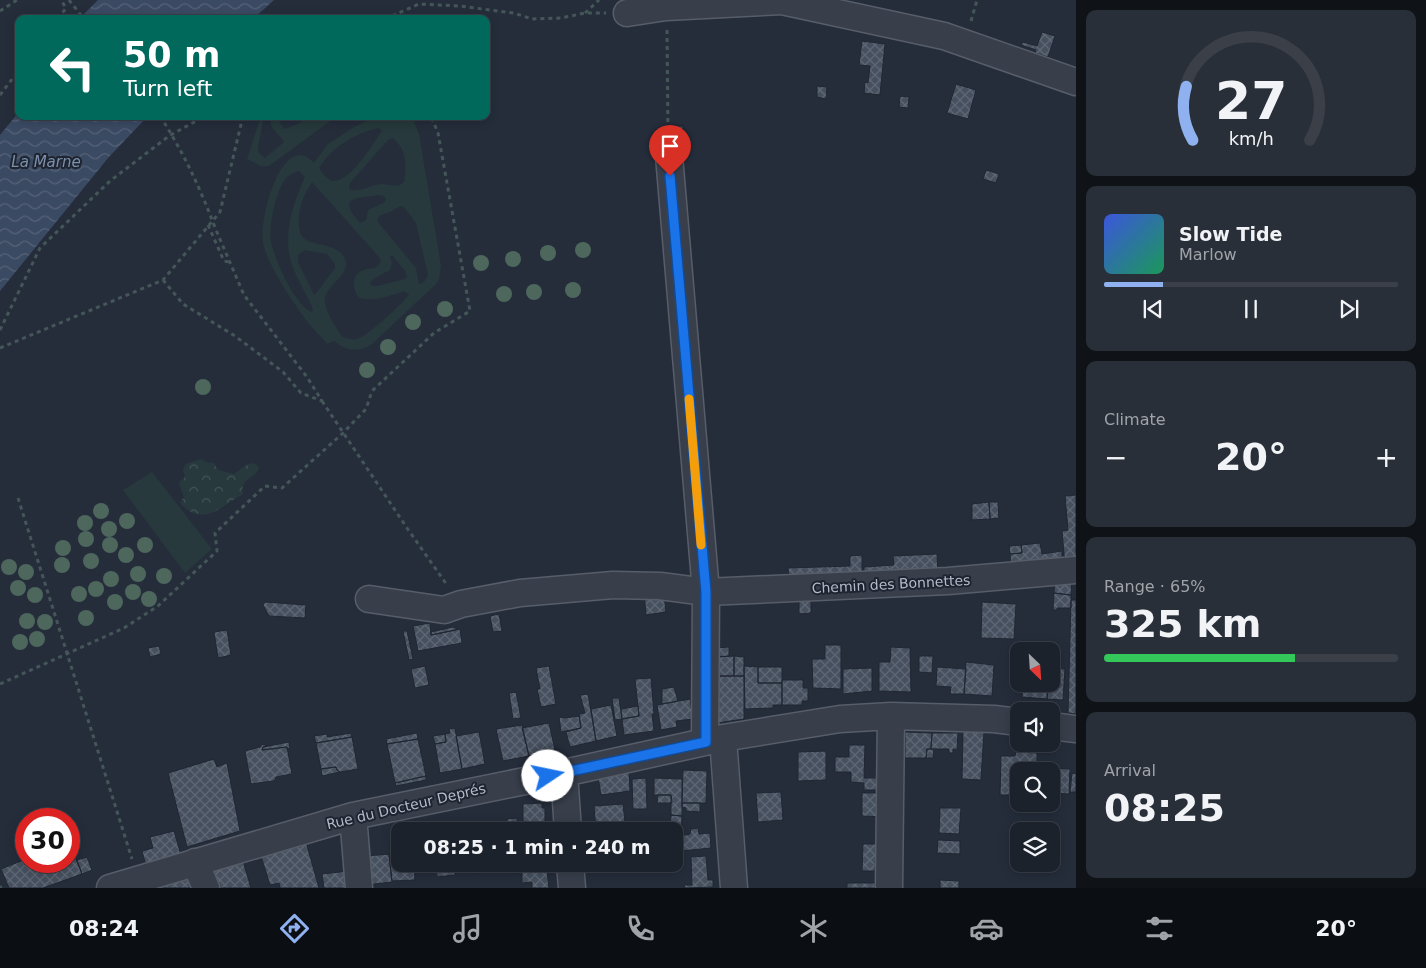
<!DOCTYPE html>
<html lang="en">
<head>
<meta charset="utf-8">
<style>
  :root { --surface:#1c222c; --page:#292f38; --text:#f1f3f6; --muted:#a0a4a9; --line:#3a3f48; --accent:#8fb1f0 }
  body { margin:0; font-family:"DejaVu Sans",sans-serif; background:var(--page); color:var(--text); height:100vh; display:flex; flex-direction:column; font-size:19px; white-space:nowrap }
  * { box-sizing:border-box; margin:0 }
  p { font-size:16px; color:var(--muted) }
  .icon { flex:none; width:28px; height:28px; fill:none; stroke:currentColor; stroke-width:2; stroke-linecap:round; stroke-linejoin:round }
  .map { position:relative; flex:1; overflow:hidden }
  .sheet { display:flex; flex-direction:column; gap:10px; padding:10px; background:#0f1318; width:350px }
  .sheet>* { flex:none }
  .top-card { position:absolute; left:15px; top:15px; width:475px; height:105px; border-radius:10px; box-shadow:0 2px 12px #0003,0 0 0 1px var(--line); background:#00695c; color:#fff; overflow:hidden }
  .needle { width:32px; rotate:155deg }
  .buttons { position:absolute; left:1010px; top:642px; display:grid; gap:10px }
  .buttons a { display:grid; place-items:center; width:50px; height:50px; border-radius:10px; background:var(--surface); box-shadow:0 2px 12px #0003,0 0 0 1px var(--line); font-size:25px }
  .speed { position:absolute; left:15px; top:808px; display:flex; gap:10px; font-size:25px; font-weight:700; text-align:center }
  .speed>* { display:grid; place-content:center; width:65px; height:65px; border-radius:50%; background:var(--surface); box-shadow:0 2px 12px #0003,0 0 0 1px var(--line); line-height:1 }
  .speed .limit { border:8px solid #d22; background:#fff; color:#111 }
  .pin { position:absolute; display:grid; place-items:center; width:42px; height:42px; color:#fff; margin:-51px -21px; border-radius:50% 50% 50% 0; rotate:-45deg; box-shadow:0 0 5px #0007 }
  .pin .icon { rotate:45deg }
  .me { position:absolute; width:55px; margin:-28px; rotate:79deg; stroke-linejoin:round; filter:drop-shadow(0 0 4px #0008) }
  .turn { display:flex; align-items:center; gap:18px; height:105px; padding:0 25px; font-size:22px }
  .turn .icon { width:65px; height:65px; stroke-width:2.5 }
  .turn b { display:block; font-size:35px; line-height:42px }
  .big { font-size:38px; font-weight:700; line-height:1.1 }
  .sheet .widget { flex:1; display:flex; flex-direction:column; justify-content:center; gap:8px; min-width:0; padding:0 18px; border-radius:10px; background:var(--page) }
  .sheet .dial { align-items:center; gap:0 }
  .dial svg { height:130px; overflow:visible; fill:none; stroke:var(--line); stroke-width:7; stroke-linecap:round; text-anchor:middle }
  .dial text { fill:var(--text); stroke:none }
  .song { display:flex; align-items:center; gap:15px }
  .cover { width:60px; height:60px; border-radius:8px; background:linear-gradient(135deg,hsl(230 70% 55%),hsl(150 70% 35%)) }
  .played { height:5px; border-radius:2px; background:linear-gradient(90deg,var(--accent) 20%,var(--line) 20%) }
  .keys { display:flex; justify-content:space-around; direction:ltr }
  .heat { display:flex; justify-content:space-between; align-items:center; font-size:28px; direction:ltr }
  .charge { height:8px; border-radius:4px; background:linear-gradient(90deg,#34c759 65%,var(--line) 0) }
  .trip { position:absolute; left:391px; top:822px; width:292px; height:50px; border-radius:10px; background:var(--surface); box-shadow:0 2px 12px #0003,0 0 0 1px var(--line); font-weight:700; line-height:50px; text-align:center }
  .tabs { display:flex; height:80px; justify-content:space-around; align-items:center; background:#0b0e12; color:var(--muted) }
  .tabs .icon { width:35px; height:35px }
  .tabs .active { color:var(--accent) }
  .tabs b { font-size:22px; color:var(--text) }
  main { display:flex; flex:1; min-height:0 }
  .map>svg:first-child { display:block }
  .forest { fill:url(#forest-crowns) }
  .pitch { fill:#27393c; fill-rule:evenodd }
  .water { fill:url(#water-waves) }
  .building { fill:url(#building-cross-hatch); stroke:#202632 }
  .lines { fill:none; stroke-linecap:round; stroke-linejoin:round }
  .minor-casing { stroke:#575d69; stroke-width:29 }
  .path { stroke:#455659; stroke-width:3; stroke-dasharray:4 4; stroke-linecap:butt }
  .minor { stroke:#383f4b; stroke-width:26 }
  .path-bridge { stroke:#455659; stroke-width:3; stroke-dasharray:4 4; stroke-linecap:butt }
  .tree { fill:#4d675d }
  .route-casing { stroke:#114b97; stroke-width:12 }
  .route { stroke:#1a73e8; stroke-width:9 }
  .slow { stroke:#f59e0b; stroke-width:9 }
  .labels { text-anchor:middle; stroke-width:4; stroke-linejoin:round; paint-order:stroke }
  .street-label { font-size:14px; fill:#b4bac7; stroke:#1e2430 }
  .water-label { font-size:15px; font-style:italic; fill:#7d90ac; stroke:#1e2430 }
</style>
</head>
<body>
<main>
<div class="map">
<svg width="1076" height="888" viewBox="0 0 1076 888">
  <defs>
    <pattern id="forest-crowns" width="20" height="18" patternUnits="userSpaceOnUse" patternTransform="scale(1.25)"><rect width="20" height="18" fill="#27393c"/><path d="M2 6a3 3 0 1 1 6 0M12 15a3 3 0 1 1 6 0" fill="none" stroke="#445457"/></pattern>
    <pattern id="water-waves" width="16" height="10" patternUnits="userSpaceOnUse" patternTransform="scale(1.25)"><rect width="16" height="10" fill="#3b4a63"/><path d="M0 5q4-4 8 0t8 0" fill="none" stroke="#556278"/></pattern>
    <pattern id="building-cross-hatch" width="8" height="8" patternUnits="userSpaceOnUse" patternTransform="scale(1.25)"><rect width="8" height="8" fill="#46505f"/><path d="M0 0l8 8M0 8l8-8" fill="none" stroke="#5e6774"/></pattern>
  </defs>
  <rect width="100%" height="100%" fill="#252d3b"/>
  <path class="forest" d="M201,459L206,462L214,463L218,470L234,474L248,464L254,463L259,467C256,480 240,476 243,494C220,507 203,528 180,503L184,497L179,483L185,477L183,470L186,464Z"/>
  <path class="pitch" d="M261,116H264L258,147L259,153L265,158L284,142C279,133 267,129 272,116H281L279,120L281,125L285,129L300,123L308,116H318L316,119L318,121L324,116H337L269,166H261L247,159Z
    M378,116H408L413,120L419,134L441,266L439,279L436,284L372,344C359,353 346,351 334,341L327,344C321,336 313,330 307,321C294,304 266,263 263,242C259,220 282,128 314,163L327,145L354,127ZM378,128L382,130C375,142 350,182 334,181C327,180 323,174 319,168C332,147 354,134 378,128ZM393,138C407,150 407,165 404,182C397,189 390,184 381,184C371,185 361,192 350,190L349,187L350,183L388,140ZM299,171L305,177C293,204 282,235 292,265C297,279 306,293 312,307L313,310L311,312C293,302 276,262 271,242C268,228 276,190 286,178C289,175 295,172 299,171ZM312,182L379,257L381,261C379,264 378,266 375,268C372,269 370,268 367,269C351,273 351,287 359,298C375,302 389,296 404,291L409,294C404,303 366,337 357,339C353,340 347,338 342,337C336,327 326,313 325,302C323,287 348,277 346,263C343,243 315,247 305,239C295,232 299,208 303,199C305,193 309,187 312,182ZM379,195L384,196L386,199L385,202L368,210L366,220L360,223C355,216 347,210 350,201L357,198ZM400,206L404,207L416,223L428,275C426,279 424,284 419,284L416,268L377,221L379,216L392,211ZM305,250L327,254L335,264V268L317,292L314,295L298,262V255ZM392,255L406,272L407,277L405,279L378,286H372L370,283L373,279L390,270L392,263L390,257Z
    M152,472L212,549L185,573L123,490Z"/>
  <path class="water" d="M98,0H274L253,19H79Z
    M19,112V116H148L108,158L0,291V135Z"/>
  <path class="building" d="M1042,32L1055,36L1048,57L1035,53L1036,50L1021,45L1023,42L1037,46Z
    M862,41L885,44L880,95L864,93L865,82L868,83L870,66L859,65Z
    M956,84L976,90L968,119L947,113Z
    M817,86L827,87L826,99L817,97Z
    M900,96L909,97L908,108L899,107Z
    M676,126H683L682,136H675Z
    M986,170L999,174L996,183L983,179Z
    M1076,495V564L1065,565L1062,531L1068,530L1065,496Z
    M989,502L990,519L972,520V504Z
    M989,502H998L999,518L990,519Z
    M1040,543L1042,554L1062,551V565L1011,571L1010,554L1022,553L1021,545Z
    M1021,545L1022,553L1010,554L1009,546Z
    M937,554L938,576L864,580V567L894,565L893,556Z
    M862,555V580L790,583L788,568L850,566V556Z
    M1072,574L1071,595L1054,593L1055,575Z
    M644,592L664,594L666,612L646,615Z
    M1054,593L1071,595V608H1057V610H1053Z
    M799,598H811V613L799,614Z
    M1071,600H1076V714L1068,713Z
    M265,602L306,605L305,618L269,616L263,605Z
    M982,602L1016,604L1014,639L981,638Z
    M499,614L502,631L493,632L490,616Z
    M430,623L431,635L460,629L462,643L418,651L413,626Z
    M453,627L456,628V630L431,635V632Z
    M227,630L231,655L218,658L214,632Z
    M403,631H407L413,659L409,660Z
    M825,645H841V689L813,688L812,659H825Z
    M159,646L161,654L150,657L148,648Z
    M729,647V656L715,657V648Z
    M891,647L910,648L911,692L879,691V662H890Z
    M734,656L744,657V676H734Z
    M734,656V676H708L715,657Z
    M919,656H933L932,673L919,672Z
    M966,662L994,665L992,696L964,694Z
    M1051,665L1056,666V668L1065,669L1063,700L1047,699L1048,684H1051Z
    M425,666L429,685L415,688L411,669Z
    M549,666L556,704L541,707L537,689H540L536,668Z
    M744,666L758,667V683H782V705H773V708L745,709Z
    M758,667H782V683H758Z
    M937,667L966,669L964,694H950L951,687L936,686Z
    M872,668V691L843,694V669Z
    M708,676H744V719L710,724Z
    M651,678L654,714H652L654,731L624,735L622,719L639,716L635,679Z
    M782,680H803V688H808V701H802V705H782Z
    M1023,684H1048L1047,699L1022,697Z
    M674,687L678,701L662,704V689Z
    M516,692L521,718L513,719L509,693Z
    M588,694L596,741L570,747L566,732L581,728L579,714L585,713L580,695Z
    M612,698H619L622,719L615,720Z
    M690,699L693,719L676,721L677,727L661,730L657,705Z
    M611,705L617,736L596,741L591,709Z
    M638,706L639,716L622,719L621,709Z
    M579,716L581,728L561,732L559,717L565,718Z
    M549,723L555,750L529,756L522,728Z
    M522,725L529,756L503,761L496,729Z
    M455,728L462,769L440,773L435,744L446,742L445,734L450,733L449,729Z
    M963,731H984L981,780L962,779Z
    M479,732L485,764L462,769L456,736Z
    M905,732L932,733L931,749H927L926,758H905Z
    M351,733L352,737L316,743L314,736L327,734V737Z
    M417,733L418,739L387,744L386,739Z
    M932,733H958L957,750L953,749V753H949V749H931Z
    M445,734L446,742L435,744L433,736Z
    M352,737L358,769L340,772L337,770L336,767L321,769L316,743Z
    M418,739L426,776L395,783L387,744Z
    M289,742L290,748L287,749V747L262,750L263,747Z
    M262,744L267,746L263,747L262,750L287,747L292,774L276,777L275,780L273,781L251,784L245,751L260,747Z
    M849,745H865L864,778H884L883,790H864V783L851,782V772H835V757H849Z
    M927,749H934L933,758H926Z
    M826,751V780L798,781V752Z
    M1016,752L1037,753V771H1019V778H1010V795H1000L1001,756H1015Z
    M214,759L217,767L227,763L240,831L187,847L168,773Z
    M336,767L337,770L340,772L322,776L321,769Z
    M1037,767L1070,769L1069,794L1051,793V771H1037Z
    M683,770L707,771L706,803H682Z
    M629,771L630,791L601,795L598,777Z
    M1072,773L1076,774V792H1070Z
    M426,776V780L396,786L395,783Z
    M646,778L647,809H633L632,779Z
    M654,778L682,779V816L671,815V795H654Z
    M781,792L783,820L758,822L756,793Z
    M862,793H883V817L862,816Z
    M1051,793L1061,794L1060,803L1051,802Z
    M658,795H671L672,803H657Z
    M542,803V808H545V822L523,823V804Z
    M682,803H700V812L686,811V808L682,807Z
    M623,804L626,831H596L594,806Z
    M940,808H961L959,834L939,833Z
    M671,815L682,816L681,836H675V831H670Z
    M517,818L518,827L507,828V819Z
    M698,828L699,834L710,833L711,848L681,851V836L690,834L691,829Z
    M174,831L181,855L146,866L142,851L153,848L150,837Z
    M938,840L960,841V854L937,853Z
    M69,842L82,874L43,888H9L1,869L26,859V861H69Z
    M306,842L319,888H280L279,883L270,885L261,856Z
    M863,844H876L875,871H862Z
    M400,852V864H414L415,880L392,881L389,854Z
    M389,854L392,882L365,885L366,856Z
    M706,856L708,880H713V887L685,888L684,885H692L691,857Z
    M87,857L92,870L82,874L77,860Z
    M243,861L251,888H218L220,886L213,870Z
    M454,864L455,875L437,877L436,866Z
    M470,864H493V872L470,873Z
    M527,864H547V871L512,873L511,865Z
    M349,871L353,888H324L322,874Z
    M547,871L549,888H532V882L522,883V872Z
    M192,877L197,888H154Z
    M940,880L959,881V888H940Z
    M847,883H875V888H847Z"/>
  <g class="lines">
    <defs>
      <path id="minor" d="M627,13L666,7L782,1L944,36L1076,82
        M669,156L706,592L705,742
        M369,599L444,610L461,604L520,593L613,585L660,586L706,592L948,581L1076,570
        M1051,726L1076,729
        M723,738L734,888
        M564,773L568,831
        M353,816L359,888
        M195,862L206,888
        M570,864L572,888
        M110,888L353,816L564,773L723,738L840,719L891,716L994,719L1019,722
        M889,888L891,716"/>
    </defs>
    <use href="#minor" class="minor-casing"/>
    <path class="path" d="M69,0L84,19
      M0,11L17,0
      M585,13L599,0
      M58,19L66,8L61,0
      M385,19L419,4L459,6L514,13L532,19L561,18L585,13H606
      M971,21L977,0
      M667,30L668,133
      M0,95L19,70
      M208,225L224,261L229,262
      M163,280L183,304L235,336L283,372L301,393L322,401L307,377L244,295L216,230
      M0,330L40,248L110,181L169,136L205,116
      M0,348L163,280L220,212L243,116
      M322,401L407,528L447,585
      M18,498L132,859
      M0,684L124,628L158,606L217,551L215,533L265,486L282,488L343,433L366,409L372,391L434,333L470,311L438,133L431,116
      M0,886L1,888"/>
    <use href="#minor" class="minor"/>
    <path class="path-bridge" d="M160,116C185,155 200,188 216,230"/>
  </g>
  <g class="tree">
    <circle cx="583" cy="250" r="8"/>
    <circle cx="548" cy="253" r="8"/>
    <circle cx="513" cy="259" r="8"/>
    <circle cx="481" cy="263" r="8"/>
    <circle cx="573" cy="290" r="8"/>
    <circle cx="534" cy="292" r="8"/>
    <circle cx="504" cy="294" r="8"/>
    <circle cx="445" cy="309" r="8"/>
    <circle cx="413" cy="322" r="8"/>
    <circle cx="388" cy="347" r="8"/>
    <circle cx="367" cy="370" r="8"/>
    <circle cx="203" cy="387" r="8"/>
    <circle cx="101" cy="511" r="8"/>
    <circle cx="127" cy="521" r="8"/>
    <circle cx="85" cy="523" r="8"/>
    <circle cx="109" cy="529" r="8"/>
    <circle cx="86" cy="539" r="8"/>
    <circle cx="110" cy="545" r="8"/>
    <circle cx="145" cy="545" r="8"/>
    <circle cx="63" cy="548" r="8"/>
    <circle cx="126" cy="555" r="8"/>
    <circle cx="91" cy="561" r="8"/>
    <circle cx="62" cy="565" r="8"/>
    <circle cx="9" cy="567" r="8"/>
    <circle cx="26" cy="572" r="8"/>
    <circle cx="138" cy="574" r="8"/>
    <circle cx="164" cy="576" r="8"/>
    <circle cx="111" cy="579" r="8"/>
    <circle cx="18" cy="588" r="8"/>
    <circle cx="96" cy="589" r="8"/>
    <circle cx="133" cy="592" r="8"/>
    <circle cx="79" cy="594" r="8"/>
    <circle cx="35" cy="595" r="8"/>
    <circle cx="149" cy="599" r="8"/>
    <circle cx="115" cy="602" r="8"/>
    <circle cx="86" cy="618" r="8"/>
    <circle cx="27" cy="621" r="8"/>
    <circle cx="45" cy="622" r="8"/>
    <circle cx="37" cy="639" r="8"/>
    <circle cx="20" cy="642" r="8"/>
  </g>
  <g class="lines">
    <defs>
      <path id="route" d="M548,776L706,742V592L670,176"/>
    </defs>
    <use href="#route" class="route-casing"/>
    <use href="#route" class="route"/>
    <path class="slow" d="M689,399L701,545"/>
  </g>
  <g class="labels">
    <g class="street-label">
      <text transform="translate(891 584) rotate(-3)" y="5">Chemin des Bonnettes</text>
      <text transform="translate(406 806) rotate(-13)" y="5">Rue du Docteur Deprés</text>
    </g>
    <g class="water-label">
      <text x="46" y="167">La Marne</text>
    </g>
  </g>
</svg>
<div class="buttons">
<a><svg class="needle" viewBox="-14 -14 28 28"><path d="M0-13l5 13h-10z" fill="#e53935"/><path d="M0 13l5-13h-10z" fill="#a0a4a9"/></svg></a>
<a><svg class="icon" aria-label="sound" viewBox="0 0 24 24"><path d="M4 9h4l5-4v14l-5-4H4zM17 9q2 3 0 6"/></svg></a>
<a><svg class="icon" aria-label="search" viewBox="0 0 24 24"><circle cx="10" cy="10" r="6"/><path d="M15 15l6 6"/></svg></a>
<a><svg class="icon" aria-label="layers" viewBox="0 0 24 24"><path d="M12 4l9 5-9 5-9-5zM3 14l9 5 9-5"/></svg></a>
</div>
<div class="speed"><div class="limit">30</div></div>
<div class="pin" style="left:670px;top:176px;background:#d93025"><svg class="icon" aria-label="arrive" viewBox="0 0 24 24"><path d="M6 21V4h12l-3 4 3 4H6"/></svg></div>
<svg class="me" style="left:548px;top:776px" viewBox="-20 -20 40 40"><circle r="19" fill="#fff"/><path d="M0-13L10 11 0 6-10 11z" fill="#1a73e8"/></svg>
<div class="trip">08:25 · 1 min · 240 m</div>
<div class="top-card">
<div class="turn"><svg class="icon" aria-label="left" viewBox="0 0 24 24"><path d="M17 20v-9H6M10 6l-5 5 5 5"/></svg><div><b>50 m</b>Turn left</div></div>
</div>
</div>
<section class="sheet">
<div class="widget dial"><svg viewBox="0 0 100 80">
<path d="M14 69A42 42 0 1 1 86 69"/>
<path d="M14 69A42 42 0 0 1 10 36" stroke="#8fb1f0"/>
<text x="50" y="56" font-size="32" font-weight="700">27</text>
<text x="50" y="72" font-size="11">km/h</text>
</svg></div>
<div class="widget">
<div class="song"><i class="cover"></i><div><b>Slow Tide</b><p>Marlow</p></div></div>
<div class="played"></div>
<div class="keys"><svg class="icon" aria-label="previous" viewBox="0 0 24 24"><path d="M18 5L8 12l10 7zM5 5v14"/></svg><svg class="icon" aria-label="pause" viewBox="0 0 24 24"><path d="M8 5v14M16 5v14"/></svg><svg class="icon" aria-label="next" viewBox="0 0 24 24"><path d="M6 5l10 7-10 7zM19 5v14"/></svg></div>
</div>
<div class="widget"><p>Climate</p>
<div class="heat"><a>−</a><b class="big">20°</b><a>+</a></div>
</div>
<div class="widget"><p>Range · 65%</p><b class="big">325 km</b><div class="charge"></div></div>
<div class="widget"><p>Arrival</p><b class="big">08:25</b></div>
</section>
</main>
<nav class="tabs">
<b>08:24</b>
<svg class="icon active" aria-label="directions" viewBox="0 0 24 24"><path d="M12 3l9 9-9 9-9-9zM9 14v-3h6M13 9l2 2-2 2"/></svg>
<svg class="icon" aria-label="music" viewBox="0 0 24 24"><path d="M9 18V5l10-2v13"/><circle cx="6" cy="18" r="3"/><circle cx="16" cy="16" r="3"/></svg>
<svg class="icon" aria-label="phone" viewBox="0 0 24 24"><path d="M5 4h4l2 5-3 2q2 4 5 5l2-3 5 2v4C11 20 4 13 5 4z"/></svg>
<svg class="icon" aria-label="climate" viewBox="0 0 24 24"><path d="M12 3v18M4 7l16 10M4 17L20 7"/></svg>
<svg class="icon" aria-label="car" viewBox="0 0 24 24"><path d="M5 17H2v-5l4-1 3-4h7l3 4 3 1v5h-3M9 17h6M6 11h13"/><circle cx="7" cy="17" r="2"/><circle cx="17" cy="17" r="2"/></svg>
<svg class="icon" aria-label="filters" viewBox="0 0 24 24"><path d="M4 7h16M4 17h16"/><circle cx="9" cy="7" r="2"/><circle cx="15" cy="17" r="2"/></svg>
<b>20°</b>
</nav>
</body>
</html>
